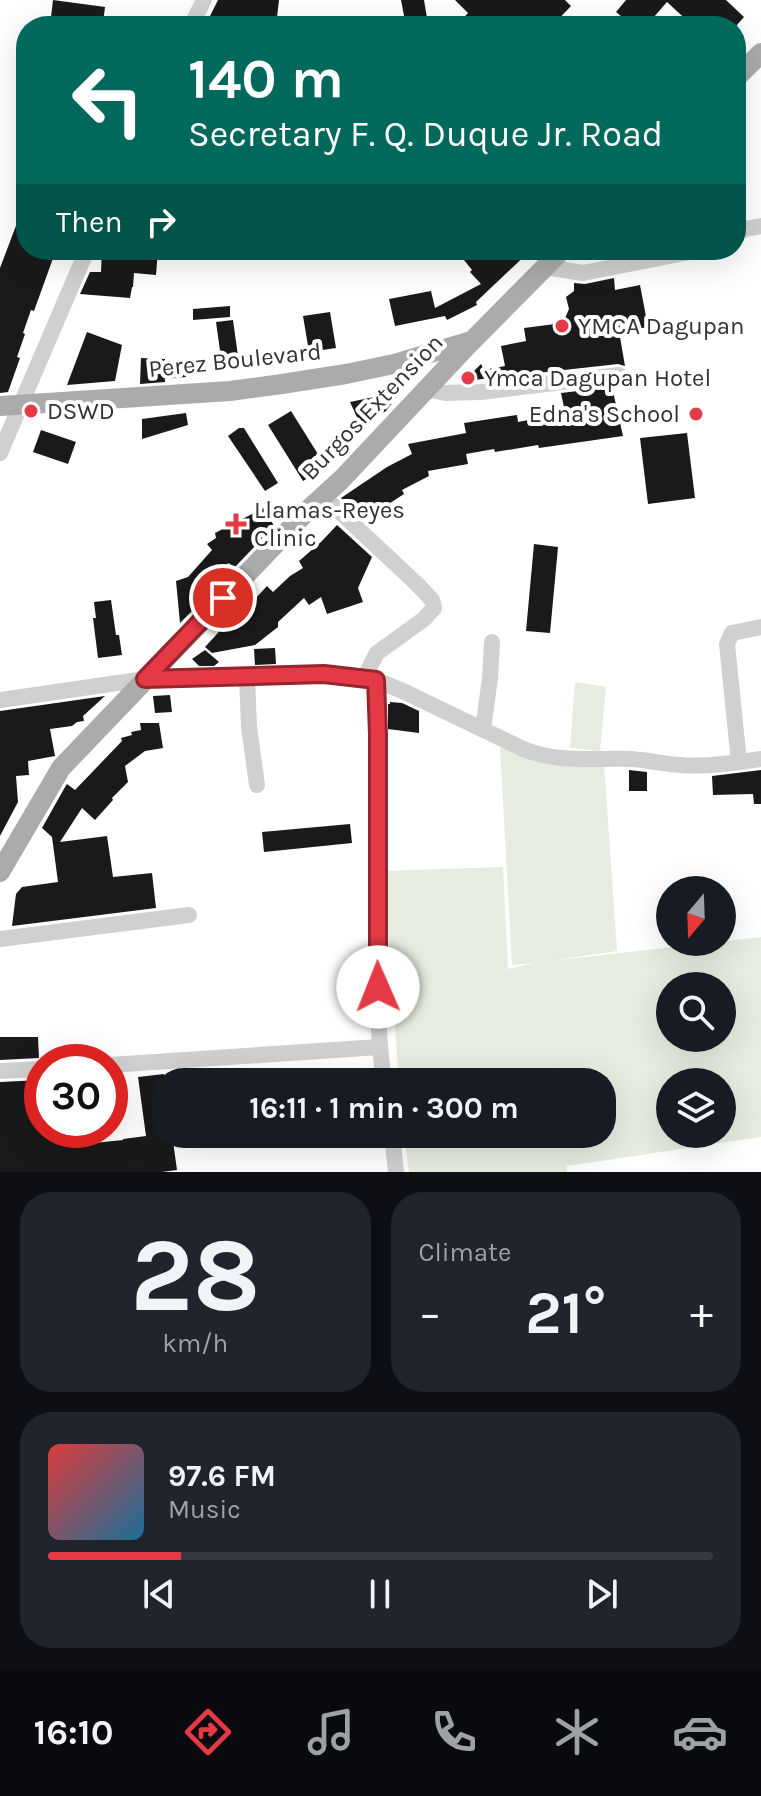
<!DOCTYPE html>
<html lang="en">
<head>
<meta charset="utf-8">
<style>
  :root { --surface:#171b24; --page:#20242c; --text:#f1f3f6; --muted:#9ea1a6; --line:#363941; --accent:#e63946 }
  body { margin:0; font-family:Karla,sans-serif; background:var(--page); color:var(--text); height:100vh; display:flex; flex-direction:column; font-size:30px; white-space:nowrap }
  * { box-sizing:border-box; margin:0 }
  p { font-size:26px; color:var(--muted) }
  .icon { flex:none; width:44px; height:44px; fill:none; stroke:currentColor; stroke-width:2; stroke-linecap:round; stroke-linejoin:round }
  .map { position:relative; height:1172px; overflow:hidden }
  .side { display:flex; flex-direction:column; gap:20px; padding:20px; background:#0d0f14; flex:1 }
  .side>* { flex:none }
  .banner { position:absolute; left:16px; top:16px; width:730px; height:244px; border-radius:32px; box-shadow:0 8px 32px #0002; background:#00695c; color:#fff; overflow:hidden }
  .needle { width:52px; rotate:199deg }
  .fabs { position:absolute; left:656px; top:876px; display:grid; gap:16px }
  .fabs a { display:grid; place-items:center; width:80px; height:80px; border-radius:50%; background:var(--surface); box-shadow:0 8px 32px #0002; font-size:40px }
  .speed { position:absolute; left:24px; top:1044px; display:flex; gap:16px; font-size:40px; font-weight:700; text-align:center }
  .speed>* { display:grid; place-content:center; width:104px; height:104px; border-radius:50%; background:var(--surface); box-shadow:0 8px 32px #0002; line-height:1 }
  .speed .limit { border:12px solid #d22; background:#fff; color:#111 }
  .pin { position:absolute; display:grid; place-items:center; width:68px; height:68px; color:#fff; margin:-34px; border:4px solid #fff; border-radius:50%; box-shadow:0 2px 8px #0007 }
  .me { position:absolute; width:88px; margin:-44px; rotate:359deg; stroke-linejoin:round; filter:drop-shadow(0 0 6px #0008) }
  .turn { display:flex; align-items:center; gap:28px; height:168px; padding:0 40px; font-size:36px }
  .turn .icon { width:104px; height:104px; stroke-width:2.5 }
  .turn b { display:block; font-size:56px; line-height:68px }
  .then { display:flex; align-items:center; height:76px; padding:0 40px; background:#0003; gap:16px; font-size:30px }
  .big { font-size:60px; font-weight:700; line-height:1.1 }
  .side .widget { flex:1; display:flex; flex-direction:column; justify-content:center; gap:12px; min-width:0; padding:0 28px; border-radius:32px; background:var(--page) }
  .side .dial { align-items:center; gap:0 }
  .dial b { font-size:104px; line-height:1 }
  .song { display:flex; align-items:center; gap:24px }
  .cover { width:96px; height:96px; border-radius:12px; background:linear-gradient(135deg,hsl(0 70% 55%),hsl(200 70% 35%)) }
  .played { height:8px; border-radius:4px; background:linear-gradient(90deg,var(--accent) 20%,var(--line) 20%) }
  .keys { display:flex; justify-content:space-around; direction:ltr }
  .heat { display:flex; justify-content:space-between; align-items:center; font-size:44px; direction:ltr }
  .side .tiles { flex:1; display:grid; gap:20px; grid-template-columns:1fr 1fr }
  .widget:last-child { grid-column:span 2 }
  .trip { position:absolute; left:152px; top:1068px; width:464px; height:80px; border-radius:32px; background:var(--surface); box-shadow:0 8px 32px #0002; font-weight:700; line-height:80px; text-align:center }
  .menu { display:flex; height:128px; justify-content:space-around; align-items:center; background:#090b0e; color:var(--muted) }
  .menu .icon { width:56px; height:56px }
  .menu .selected { color:var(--accent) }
  .menu b { font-size:36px; color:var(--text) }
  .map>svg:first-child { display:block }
  .green { fill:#e6ecdf; fill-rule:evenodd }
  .building { fill:#1a1a1a }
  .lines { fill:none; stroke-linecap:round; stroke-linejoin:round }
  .minor { stroke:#d0d0d0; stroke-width:16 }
  .major { stroke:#ababab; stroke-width:20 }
  .route-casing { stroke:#96252e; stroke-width:20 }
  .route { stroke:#e63946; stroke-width:14 }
  .poi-dot { fill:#e63946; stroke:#fff; stroke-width:3 }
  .labels { text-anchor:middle; stroke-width:8; stroke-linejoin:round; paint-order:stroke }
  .poi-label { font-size:24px; fill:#333; stroke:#fff; text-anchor:start }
  .street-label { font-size:24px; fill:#333; stroke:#fff }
</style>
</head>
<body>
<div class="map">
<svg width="761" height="1172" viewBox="0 0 761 1172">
  <rect width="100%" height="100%" fill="#fff"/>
  <path class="green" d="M575,682L606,687L600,751L570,748Z
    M500,747L604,764L617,951L550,961L761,937V1137L567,1166V1172H409L404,1134H602V1082H399L384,871L503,867L508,969L534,963L512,965ZM670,986H722V1038H670ZM670,1082H722V1134H670Z"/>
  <path class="building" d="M53,0L105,7L103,23L51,17Z
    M218,0H279L276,26H205Z
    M401,0H424L428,24L406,26Z
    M455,0H565L571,6L552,26H456L468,13Z
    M626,0H726L744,17L736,26H693L667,2L646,26H633L616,12Z
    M25,202L26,250H56L34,311L31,310L23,333L25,334L17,357L20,358L8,392L0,393V268Z
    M102,250H158L156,275L134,273L133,287H132L130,298L80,294L90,272H101Z
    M456,250H531L476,302L477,305L447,320L445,316L395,326L389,299L431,291L435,308L481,284L470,272L472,270Z
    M614,278L615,290L640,285L648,327L621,332L622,336L620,337L625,366L618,364L464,381L481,364L484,370L505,366L501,346L526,341L524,328L563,323L569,309L566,297L574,291V283L585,284Z
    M230,306V317L193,320V309Z
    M330,312L336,348L309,352L303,316Z
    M233,320L238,356L221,358L216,322Z
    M87,332L122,345L115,381L67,385Z
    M141,358L165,359V368L185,366L186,377L165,379V382L140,384Z
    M389,383L399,394L386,411L361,426L350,402L374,397Z
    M612,387L623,436L539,448L538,445L495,452L494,449L466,454L468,464L428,471L429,476L402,490L404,494L384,507L382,503L352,508L341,498L387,467L412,454L408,444L466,433L464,423L517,415L518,422L555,415L565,412L561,393Z
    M291,411L326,467L303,481L268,425Z
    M186,413L188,425L142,439V419Z
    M239,428H244L278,483L265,491L228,436Z
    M41,430L76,442L68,464L33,452Z
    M687,433L695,498L648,504L640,438Z
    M264,508L274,526L235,567L228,563L209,587L212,591L180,623L176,581L188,577L212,550L207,544L216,538L215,533Z
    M337,525L372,557L358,588L363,602L327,614L321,597L309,605L304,598L278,622V627L255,645L212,653L205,647L227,623L230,626L267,586L273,592L290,576L303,568L299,561L321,542Z
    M534,544L558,547L550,633L526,631Z
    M111,600L116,635H119L122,655L98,658L93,618H96L94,602Z
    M275,648L276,664L255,665L254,649Z
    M205,650L219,662L214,666H199L192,659Z
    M170,695L172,712L155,713L153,696Z
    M105,696L83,716L84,721L77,722L72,726L50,729L55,756L28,761L29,775L16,776L18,802L0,836V711Z
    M390,702L402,703L419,711V733L388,729V704H390Z
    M140,723H159L163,748L145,751L125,766L128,782L112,798L113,800L95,820L82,808L60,842L107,836L113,877L152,873L156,908L12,926L16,894L22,887L58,882L52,837L42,828L65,787L67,784L75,790L122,741L121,738L132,735L131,732L141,730Z
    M629,770L647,772V791H629Z
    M761,770V804H754L753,794L713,795L712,776Z
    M350,824L352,843L264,852L262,832Z
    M0,1037H38L39,1058L0,1060Z
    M164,1074L166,1088V1134H172L177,1170L162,1172H0V1082L42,1080V1130H83L84,1144L123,1140V1139L146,1136L138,1077Z"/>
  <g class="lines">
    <path class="minor" d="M191,26L204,0
      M736,234L745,229L761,226
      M545,267L583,273L700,250
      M426,389L445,393L481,392L619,375
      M0,453L87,250
      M323,496L418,585L432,600L434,608L424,619L377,653L364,678
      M247,677L249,727L257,785
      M376,680C380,774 375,867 377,961C378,1002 378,1042 384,1082
      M0,700L145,679L324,674L355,677L376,680L405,692L521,748C555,763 594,758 631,759C648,760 664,764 680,765C707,767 735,763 761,759
      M483,730L490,678L492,642
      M739,762L727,644L732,633L761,627
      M0,939L189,915
      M110,1065L379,1047
      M0,1071L42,1069
      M392,1134L396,1172"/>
    <path class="major" d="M736,78L761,53
      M0,406L230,391L282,384L346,374L394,364L471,341
      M0,872L61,768L308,510L341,480L468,345L562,250"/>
  </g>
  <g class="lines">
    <defs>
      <path id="route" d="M223,598L145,679L324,674L376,680L378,735V987"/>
    </defs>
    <use href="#route" class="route-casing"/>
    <use href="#route" class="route"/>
  </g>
  <g class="poi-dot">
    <circle cx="562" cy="326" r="8"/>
    <circle cx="468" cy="378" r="8"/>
    <circle cx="31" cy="411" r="8"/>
    <circle cx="696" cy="414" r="8"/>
    <path d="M232 512h8v8h8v8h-8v8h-8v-8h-8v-8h8z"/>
  </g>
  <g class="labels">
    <g class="poi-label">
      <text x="578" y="334">YMCA Dagupan</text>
      <text x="484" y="386">Ymca Dagupan Hotel</text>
      <text x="47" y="419">DSWD</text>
      <text x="680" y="422" text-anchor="end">Edna's School</text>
      <text x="254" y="518">Llamas-Reyes<tspan x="254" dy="28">Clinic</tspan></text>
    </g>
    <g class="street-label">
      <text transform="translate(235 360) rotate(-6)" y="8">Perez Boulevard</text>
      <text transform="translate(372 407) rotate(-46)" y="8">Burgos Extension</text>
    </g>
  </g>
</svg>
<div class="fabs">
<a><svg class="needle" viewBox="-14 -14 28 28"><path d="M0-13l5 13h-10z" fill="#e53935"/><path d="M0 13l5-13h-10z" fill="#9ea1a6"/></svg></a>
<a><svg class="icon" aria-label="search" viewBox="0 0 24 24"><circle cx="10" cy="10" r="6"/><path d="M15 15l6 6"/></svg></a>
<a><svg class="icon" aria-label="layers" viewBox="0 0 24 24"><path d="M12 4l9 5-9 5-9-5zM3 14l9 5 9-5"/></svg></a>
</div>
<div class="speed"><div class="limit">30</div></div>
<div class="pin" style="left:223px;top:598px;background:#d93025"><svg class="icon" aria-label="arrive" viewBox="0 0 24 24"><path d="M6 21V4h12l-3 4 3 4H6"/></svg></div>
<svg class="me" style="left:378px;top:987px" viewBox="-20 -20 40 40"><circle r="19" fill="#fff"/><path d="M0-13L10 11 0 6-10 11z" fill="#e63946"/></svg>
<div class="trip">16:11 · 1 min · 300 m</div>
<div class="banner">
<div class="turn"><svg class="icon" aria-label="left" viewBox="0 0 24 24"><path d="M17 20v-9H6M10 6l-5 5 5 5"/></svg><div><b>140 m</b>Secretary F. Q. Duque Jr. Road</div></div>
<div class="then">Then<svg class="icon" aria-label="right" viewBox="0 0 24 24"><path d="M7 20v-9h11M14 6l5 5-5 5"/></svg></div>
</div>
</div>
<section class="side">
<div class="tiles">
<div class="widget dial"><b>28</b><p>km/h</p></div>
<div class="widget"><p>Climate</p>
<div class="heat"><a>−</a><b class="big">21°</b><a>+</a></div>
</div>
<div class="widget">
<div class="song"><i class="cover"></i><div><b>97.6 FM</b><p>Music</p></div></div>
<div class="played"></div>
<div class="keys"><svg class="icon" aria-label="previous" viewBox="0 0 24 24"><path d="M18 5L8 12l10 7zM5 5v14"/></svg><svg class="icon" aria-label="pause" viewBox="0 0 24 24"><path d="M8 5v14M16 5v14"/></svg><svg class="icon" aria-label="next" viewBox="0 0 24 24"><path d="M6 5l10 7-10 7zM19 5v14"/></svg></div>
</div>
</div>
</section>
<nav class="menu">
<b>16:10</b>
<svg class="icon selected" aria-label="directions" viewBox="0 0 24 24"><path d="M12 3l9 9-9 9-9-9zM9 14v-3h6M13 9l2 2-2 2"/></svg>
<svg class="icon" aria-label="music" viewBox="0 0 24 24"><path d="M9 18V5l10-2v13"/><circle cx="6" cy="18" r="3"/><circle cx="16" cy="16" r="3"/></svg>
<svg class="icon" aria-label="phone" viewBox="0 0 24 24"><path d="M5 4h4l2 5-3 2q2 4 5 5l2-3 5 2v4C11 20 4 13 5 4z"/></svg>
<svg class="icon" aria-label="climate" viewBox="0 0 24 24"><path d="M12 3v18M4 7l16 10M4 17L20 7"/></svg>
<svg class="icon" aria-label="car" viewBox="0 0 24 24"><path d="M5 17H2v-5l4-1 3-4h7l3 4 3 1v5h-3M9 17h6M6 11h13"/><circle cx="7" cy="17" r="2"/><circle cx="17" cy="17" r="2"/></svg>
</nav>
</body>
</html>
